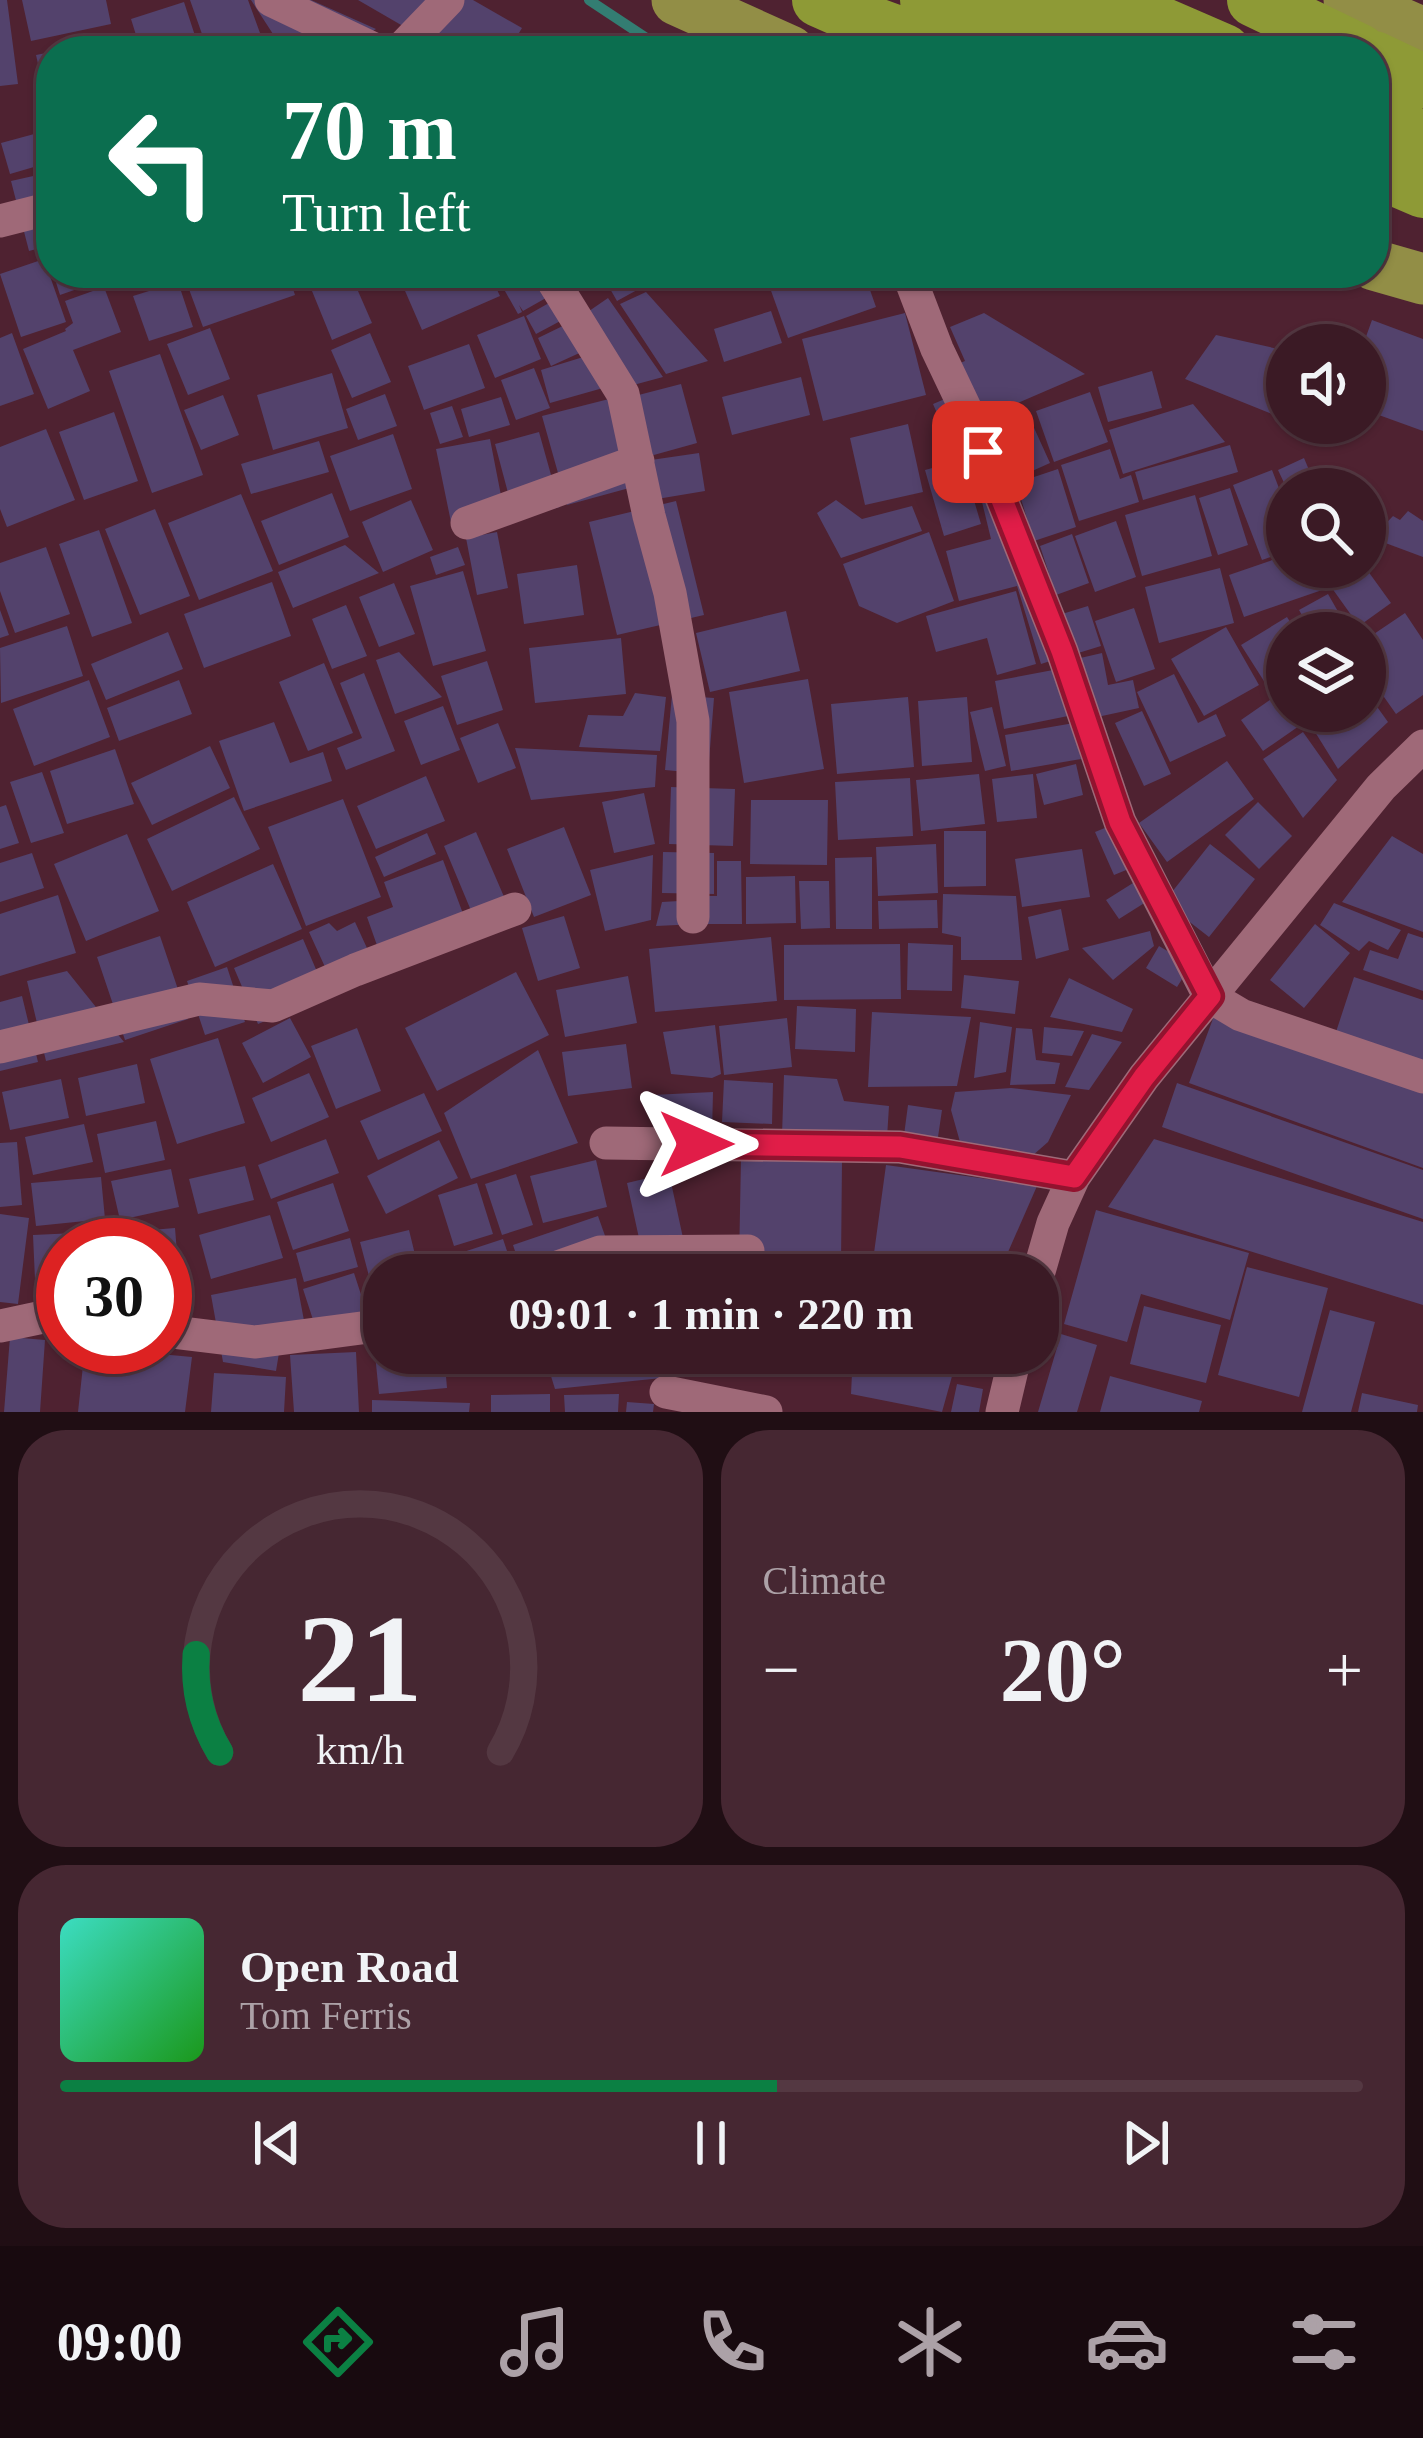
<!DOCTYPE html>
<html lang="en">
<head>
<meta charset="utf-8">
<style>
  :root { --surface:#3b1a25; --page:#462732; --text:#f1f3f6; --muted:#aca1a7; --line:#543842; --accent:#0b8043 }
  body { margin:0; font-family:Georgia,serif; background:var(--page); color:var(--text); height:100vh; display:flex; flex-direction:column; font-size:45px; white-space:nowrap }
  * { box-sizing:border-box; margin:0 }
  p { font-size:39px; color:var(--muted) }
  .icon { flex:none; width:66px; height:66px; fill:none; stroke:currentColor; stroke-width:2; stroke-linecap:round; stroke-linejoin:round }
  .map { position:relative; height:1412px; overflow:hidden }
  .side { display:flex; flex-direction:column; gap:18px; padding:18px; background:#200e14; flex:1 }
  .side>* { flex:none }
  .banner { position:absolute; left:36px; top:36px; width:1353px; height:252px; border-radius:48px; box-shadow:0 3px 9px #0004,0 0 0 3px var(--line); background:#0b6e4f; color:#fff; overflow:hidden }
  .fabs { position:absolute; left:1266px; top:324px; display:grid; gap:24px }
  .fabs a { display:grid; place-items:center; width:120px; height:120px; border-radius:50%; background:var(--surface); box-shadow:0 3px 9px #0004,0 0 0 3px var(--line); font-size:60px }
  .speed { position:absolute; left:36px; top:1218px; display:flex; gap:24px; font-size:60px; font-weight:700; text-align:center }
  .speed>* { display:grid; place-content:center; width:156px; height:156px; border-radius:50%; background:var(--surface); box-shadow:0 3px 9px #0004,0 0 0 3px var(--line); line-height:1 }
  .speed .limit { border:18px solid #d22; background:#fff; color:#111 }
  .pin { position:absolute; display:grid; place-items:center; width:102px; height:102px; color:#fff; margin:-51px; border-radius:24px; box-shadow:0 6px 18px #0006 }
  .me { position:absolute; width:132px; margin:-66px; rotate:90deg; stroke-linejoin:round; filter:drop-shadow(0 0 9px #0008) }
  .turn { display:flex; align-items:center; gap:42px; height:252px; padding:0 48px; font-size:54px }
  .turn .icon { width:156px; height:156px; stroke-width:2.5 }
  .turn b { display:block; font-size:84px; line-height:102px }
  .big { font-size:90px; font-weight:600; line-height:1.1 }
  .side .card { flex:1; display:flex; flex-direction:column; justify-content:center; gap:18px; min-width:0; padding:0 42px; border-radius:48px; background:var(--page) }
  .side .dial { align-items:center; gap:0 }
  .dial svg { height:312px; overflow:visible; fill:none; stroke:var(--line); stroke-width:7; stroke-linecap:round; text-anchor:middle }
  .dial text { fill:var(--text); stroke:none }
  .song { display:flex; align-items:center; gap:36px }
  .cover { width:144px; height:144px; border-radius:18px; background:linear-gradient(135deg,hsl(170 70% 55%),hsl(120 70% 35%)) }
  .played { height:12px; border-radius:6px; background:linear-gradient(90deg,var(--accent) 55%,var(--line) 55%) }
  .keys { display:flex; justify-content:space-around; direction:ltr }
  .heat { display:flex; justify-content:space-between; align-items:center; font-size:66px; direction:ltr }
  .side .tiles { flex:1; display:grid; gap:18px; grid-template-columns:1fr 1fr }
  .card:last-child { grid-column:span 2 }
  .trip { position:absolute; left:363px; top:1254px; width:696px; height:120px; border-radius:48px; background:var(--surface); box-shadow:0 3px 9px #0004,0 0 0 3px var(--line); font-weight:600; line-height:120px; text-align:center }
  .tab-bar { display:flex; height:192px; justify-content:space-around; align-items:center; background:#180a0f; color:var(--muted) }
  .tab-bar .icon { width:84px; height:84px }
  .tab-bar .selected { color:var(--accent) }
  .tab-bar b { font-size:54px; color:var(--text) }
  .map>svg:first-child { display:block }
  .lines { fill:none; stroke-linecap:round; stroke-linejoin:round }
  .stream { stroke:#337d72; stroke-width:10 }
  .building { fill:#53426c }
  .minor { stroke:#9f6978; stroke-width:33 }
  .primary { stroke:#928e46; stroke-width:51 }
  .trunk { stroke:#8e9a36; stroke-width:54 }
  .route-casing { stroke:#92132f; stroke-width:30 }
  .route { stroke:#e11d48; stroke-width:21 }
</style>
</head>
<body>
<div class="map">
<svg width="1423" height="1412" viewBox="0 0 1423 1412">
  <rect width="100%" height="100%" fill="#4f2231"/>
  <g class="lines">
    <path class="stream" d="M589,0L666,51
      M945,273L952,281"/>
  </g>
  <path class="building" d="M0,0H7L18,84L0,86Z
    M22,0H106L111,24L31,41Z
    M190,0H248L260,33L208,51Z
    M251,0H311L376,29L341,51H284Z
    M358,0H473L522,28L508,51H446Z
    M184,2L200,51H141L131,19Z
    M270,37L276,51H238Z
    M104,40L107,51H63L62,49Z
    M51,52V112H49L36,55Z
    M49,130L51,162L10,174L1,143Z
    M51,172V245L29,251L11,181Z
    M44,259L66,322L21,337L0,274Z
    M53,273H97L100,281L60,295Z
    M105,273H136V274L108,283Z
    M183,273H250L255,286L288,274L295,295L203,327Z
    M409,273H489L500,296L422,330L399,277Z
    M520,273H541L553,294L523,311L519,305L522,312L518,314L501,284Z
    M601,273H668L617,301Z
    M707,273H740V274L711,284Z
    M785,273L791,291L840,273H864L876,307L788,338L765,274Z
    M351,275L372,323L332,340L312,291Z
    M178,282L193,327L149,341L133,296Z
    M104,287L121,332L73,350L90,391L48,409L23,349L66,331L65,329L73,323L65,301Z
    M646,292L708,361L666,374L620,304Z
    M608,298L663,377L626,387L579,318Z
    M556,299L566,318L536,334L526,316Z
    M771,311L782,343L724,362L714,329Z
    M905,313L926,395L823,421L802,339Z
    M984,313L1085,374L946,434L933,404L959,393L948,368L965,361L950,327Z
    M524,316L541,359L495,378L477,335Z
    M1372,320L1423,339V431L1365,410V345H1363Z
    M573,321L586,350L551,366L538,338Z
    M210,328L230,379L188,395L167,344Z
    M12,333L34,394L0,406V338Z
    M370,333L391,382L352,398L331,350Z
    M1216,335L1287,351V420L1185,379Z
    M469,344L485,388L424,410L408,366Z
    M160,354L203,475L152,493L109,371Z
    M593,354L603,388L550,403L541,370Z
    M534,368L550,408L516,420L501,380Z
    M1152,371L1162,408L1108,422L1098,387Z
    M332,373L348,428L273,450L257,395Z
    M801,377L810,415L732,435L722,397Z
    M681,384L697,443L643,458L627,398Z
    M1090,392L1108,442L1054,462L1036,411Z
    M385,394L397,426L358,440L346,409Z
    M223,395L239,435L201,450L184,410Z
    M501,397L510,425L469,437L461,409Z
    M609,399L633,487L567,505L542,416Z
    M1193,404L1225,442L1123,474L1109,430Z
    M452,406L463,437L440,444L430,413Z
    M114,412L138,481L84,500L59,432Z
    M1030,419L1050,463L1010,481L991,436Z
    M908,424L923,492L865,505L850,438Z
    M46,429L75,500L7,527L0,509V447Z
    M539,432L560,507L515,519L495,444Z
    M393,434L412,489L350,511L330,456Z
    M490,439L505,516L452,527L436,449Z
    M319,441L329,472L251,494L241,464Z
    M1230,445L1238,472L1143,500L1135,472Z
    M1110,449L1120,479L1131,475L1139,502L1079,521L1061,465Z
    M699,453L705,491L657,499L651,460Z
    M1304,458L1317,489H1287L1278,470Z
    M962,460L981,524L944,536L925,470Z
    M1058,469L1076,527L1034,541L1016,483Z
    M1272,470L1287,509V551L1262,560L1233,485Z
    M1230,488L1248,545L1218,555L1199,498Z
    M332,493L349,537L279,565L261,521Z
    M1017,493L1040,581L1069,655L1041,664L1017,586L959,601L946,551L991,539L982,502Z
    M241,494L273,571L199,600L168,523Z
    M1195,495L1212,556L1142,576L1125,515Z
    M411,500L433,550L383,572L362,522Z
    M836,500L862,519L912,506L922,531L841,558L817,513Z
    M676,501L704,615L617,635L589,522Z
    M155,509L190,596L140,615L105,529Z
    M1408,511L1423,521V557L1372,538L1393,516L1400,520Z
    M1116,521L1136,577L1095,592L1075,536Z
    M99,530L132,623L92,637L59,544Z
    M497,532L508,588L477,595L466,538Z
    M929,532L954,601L897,623L859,606L843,564Z
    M1072,534L1089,583L1056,595L1040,546Z
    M345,545L379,573L293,608L278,572Z
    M46,547L70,614L15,633L0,591V563Z
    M458,547L465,565L436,575L430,557Z
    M1287,555V567H1317L1325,589L1244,617L1229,575Z
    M577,565L584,615L524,624L517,574Z
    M1323,567H1365L1391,603L1359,626L1319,570Z
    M1220,568L1234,623L1159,643L1145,587Z
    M463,571L486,651L433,666L410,586Z
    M272,582L291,636L204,668L184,614Z
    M394,583L415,634L379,647L359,597Z
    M1016,591L1036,664L997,675L987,638L936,652L926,616Z
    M1328,594L1348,629L1340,633H1312L1299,610Z
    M346,605L367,656L332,669L312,619Z
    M1088,606L1101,646L1075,654L1062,614Z
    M1134,608L1155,669L1116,682L1095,621Z
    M0,610L9,635L0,638Z
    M786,611L800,671L710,692L696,633Z
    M1405,613L1423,640V695L1396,714L1365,670V640Z
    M1287,617L1297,633H1287V678L1269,689L1241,645Z
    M67,626L83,676L1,703L0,648Z
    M1226,627L1259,685L1204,716L1171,659Z
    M168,632L183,669L106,700L91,664Z
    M621,638L626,694L535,703L529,648Z
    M399,652L442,697L395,714L376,660Z
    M1102,653L1108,685L1133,680L1139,708L1088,719L1076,659Z
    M487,661L503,710L457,725L441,676Z
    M324,663L353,733L308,751L279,682Z
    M1069,667L1078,714L1004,729L995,681Z
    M364,673L395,751L346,770L337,748L362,738L340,683Z
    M1174,674L1198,723L1216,714L1226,736L1170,762L1137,692Z
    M808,679L824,769L744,783L729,692Z
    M89,680L110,737L34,766L13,709Z
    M179,680L192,714L119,741L107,708Z
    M1365,690L1388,722L1338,769L1302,711H1365Z
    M635,693L666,697L660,751L579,747L588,715L623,716Z
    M1280,693L1287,703V711H1292L1302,724L1263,751L1241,720Z
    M672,695L714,698L708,774L665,770Z
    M908,697L914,767L837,774L831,704Z
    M967,697L972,762L922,766L918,701Z
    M443,706L460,750L421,765L404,721Z
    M992,707L1006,766L985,771L970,712Z
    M1142,711L1171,774L1144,786L1115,723Z
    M274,722L290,763L323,752L332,781L244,811L219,741Z
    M498,723L516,768L478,783L460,738Z
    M1074,723L1081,759L1011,771L1005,735Z
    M1303,732L1337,780L1303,818L1263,759Z
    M210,746L230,788L152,825L131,783Z
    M515,748L657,755L655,787L531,800Z
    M115,749L134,804L67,824L50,771Z
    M1227,761L1254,799L1167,862L1139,823Z
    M1076,764L1083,795L1044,805L1036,774Z
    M42,772L64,833L31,843L10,782Z
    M979,774L985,824L921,831L916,780Z
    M1033,774L1037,818L997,822L992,779Z
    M426,776L445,821L376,849L357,806Z
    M910,778L913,836L838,840L835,782Z
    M671,787L735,789L733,846L669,844Z
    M644,793L655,844L614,853L602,802Z
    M234,797L260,849L172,891L147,839Z
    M343,799L381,897L306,926L268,827Z
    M751,800H828L827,865L750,864Z
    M1258,802L1292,836L1259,869L1225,835Z
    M6,805L19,843L0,849V807Z
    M1134,816L1153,859L1114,875L1095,832Z
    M564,827L591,895L534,917L507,849Z
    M944,831H986V886L944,887Z
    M476,832L505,899L472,913L444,846Z
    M427,833L436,854L384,877L375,857Z
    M127,834L159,911L86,941L54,864Z
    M1392,836L1423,854V932L1342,902Z
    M936,844L938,893L878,896L876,847Z
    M1210,844L1255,879L1209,937L1164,902Z
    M1082,849L1090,897L1022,907L1015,859Z
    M663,852L714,853V894L662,893Z
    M32,853L44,888L0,902V863Z
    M653,855L651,920L605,931L590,870Z
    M872,857V929H836L835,858Z
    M443,860L465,919L379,951L367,917L393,907L384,882Z
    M717,861H741L742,924H704V896H717Z
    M273,864L302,929L215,967L187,902Z
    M1160,866L1165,890L1119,919L1106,900Z
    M795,876L796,923L746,924V877Z
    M799,881H829L830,928L801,929Z
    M943,894L1016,896L1022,960H961V937L942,933Z
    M58,895L76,953L0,976V914Z
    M696,900L698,924L656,926L662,902Z
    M937,900L938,928L879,929L878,901Z
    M1334,903L1401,930L1388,950L1369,941L1359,951L1320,925Z
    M1061,909L1069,950L1036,959L1028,917Z
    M564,916L580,968L538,981L522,928Z
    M355,922L378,972L336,991L309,932L329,923L337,931Z
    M1315,924L1350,953L1304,1008L1270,980Z
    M1150,931L1154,946L1113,980L1082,948Z
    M1408,933L1423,938V991L1363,970L1370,950L1398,959Z
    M160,936L188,1019L125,1040L97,957Z
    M771,937L777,1001L655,1012L649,949Z
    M303,939L327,995L258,1024L234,968Z
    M908,943L953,945L952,991L907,990Z
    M900,944L901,999L784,1000V945Z
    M1159,946L1191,965L1177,987L1146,968Z
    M227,967L245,1022L205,1035L187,981Z
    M67,971L124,1042L46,1061L27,981Z
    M516,972L549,1035L437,1091L405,1028Z
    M964,975L1019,981L1015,1014L961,1008Z
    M628,976L637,1023L565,1037L556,990Z
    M1354,977L1423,1000V1061L1336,1032Z
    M1069,978L1133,1009L1122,1032L1050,1017Z
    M22,996L38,1062L0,1071V1002Z
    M797,1006L856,1009L855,1052L795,1049Z
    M872,1012L971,1017L957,1086L868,1087Z
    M1214,1016L1423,1086V1168L1189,1083Z
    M290,1018L311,1057L263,1083L242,1043Z
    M787,1018L792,1067L724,1075L719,1026Z
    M980,1022L1012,1027L1006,1072L974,1078Z
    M715,1025L721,1074L712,1078L671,1074L663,1032Z
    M1044,1027L1084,1031L1072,1056L1042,1053Z
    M357,1028L381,1091L336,1109L311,1046Z
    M1016,1028L1032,1029L1036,1060L1060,1063L1055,1084L1010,1085Z
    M1092,1034L1122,1042L1089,1090L1065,1087Z
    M218,1038L245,1123L177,1144L150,1059Z
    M626,1044L632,1088L568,1096L562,1052Z
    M538,1050L578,1143L471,1179L444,1113Z
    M137,1064L145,1103L86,1116L78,1078Z
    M309,1073L329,1117L271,1142L252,1098Z
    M784,1075L837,1079L844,1101L889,1106L887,1138L782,1135Z
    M61,1079L69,1118L10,1130L2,1092Z
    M724,1080L773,1083L772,1124L722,1122Z
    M1177,1083L1423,1170V1219L1162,1127Z
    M1011,1088L1071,1095L1048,1142L1024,1163L962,1149L951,1110L955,1092Z
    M713,1092L712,1134L654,1136L652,1095Z
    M424,1093L442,1131L378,1160L360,1121Z
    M908,1105L942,1110L938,1137L904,1135Z
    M156,1121L165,1160L105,1173L97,1134Z
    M84,1124L93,1162L33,1175L25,1137Z
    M326,1139L339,1173L271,1199L258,1165Z
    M1154,1139L1423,1222V1305L1108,1207Z
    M439,1140L458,1178L386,1214L367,1176Z
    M17,1142L22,1205L0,1207V1143Z
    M741,1158L842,1160L841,1264L739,1262Z
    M596,1160L607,1207L543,1223L530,1176Z
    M886,1165L1037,1186L998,1275H871Z
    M245,1166L254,1200L198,1214L189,1179Z
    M171,1169L179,1207L120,1220L111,1181Z
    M669,1173L691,1275H647L627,1183Z
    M516,1174L533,1225L502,1235L485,1184Z
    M101,1177L105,1219L36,1226L31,1183Z
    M333,1183L349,1231L293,1250L277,1202Z
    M477,1183L493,1234L454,1246L438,1195Z
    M1096,1210L1249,1253L1230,1320L1141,1294L1127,1342L1064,1324Z
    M0,1214L29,1218L18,1304L0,1302Z
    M270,1215L283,1258L211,1279L199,1235Z
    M598,1216L619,1275H523L513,1245Z
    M175,1228L180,1290L165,1291V1245H103L102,1234Z
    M409,1230L420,1275H384V1313L379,1314L360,1242Z
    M97,1232L98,1245H63V1301L36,1302L33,1235Z
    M350,1238L358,1267L304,1282L296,1253Z
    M503,1239L515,1275H437L433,1262Z
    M1247,1267L1328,1288L1299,1397L1218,1375Z
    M723,1269L746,1273V1275H711Z
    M354,1273L367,1313L316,1329L303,1289Z
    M296,1278L309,1347L279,1353L276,1371L223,1362L211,1295Z
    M1144,1306L1221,1325L1206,1383L1130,1364Z
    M1330,1310L1375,1322L1351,1412H1302Z
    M1061,1334L1097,1345L1077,1412H1038Z
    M10,1337L45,1340L40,1412H4Z
    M384,1343V1353H444L447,1388L379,1394L374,1344Z
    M85,1347L192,1357L185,1412H78Z
    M356,1352L359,1412H294L290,1355Z
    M483,1353H535L536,1354L488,1369Z
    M556,1353H655L662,1378L555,1389L545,1357Z
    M853,1353H929L956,1362L942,1412L851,1394Z
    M214,1373L286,1377L284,1412H211Z
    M1110,1376L1202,1401L1199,1412H1100Z
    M957,1384L983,1389L979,1412H951Z
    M1362,1393L1418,1405L1417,1412H1358Z
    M550,1394V1412H491V1395Z
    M619,1394L618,1412H565L564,1395Z
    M372,1400L470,1403L469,1412H372Z
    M627,1402L654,1404L653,1412H626Z"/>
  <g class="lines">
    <path class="minor" d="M271,0L378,51
      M399,51L448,0
      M0,221L51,208
      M548,273L623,394L649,516L670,593L693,721V917
      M908,273L937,349L967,412L1062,651L1120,822L1209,996L1241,1015L1423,1077
      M467,523L638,461
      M0,1047L199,999L273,1006L355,970L515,909
      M606,1143L900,1147L1074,1177
      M535,1275L600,1252L748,1251
      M1038,1275L1053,1223L1074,1177L1144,1077L1381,787L1423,746
      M0,1326L43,1317L63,1319
      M165,1331L256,1342L384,1325
      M666,1392L766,1412
      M1002,1412L1016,1353"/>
    <path class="primary" d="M677,0L790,51
      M1349,0L1423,33
      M1374,265L1423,279"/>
    <path class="trunk" d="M819,0L871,23L948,51
      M927,0L1001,34
      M972,0L1093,51
      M1254,0L1360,51
      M1127,9L1224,51
      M1062,10L1160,51
      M1374,58L1423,81
      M1374,117L1423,138
      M1374,170L1423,191"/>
  </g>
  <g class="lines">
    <defs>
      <path id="route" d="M696,1144L900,1147L1074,1177L1144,1077L1210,996L1120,822L1062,651L983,452"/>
    </defs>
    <use href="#route" class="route-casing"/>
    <use href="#route" class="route"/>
  </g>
</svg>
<div class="fabs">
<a><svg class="icon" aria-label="sound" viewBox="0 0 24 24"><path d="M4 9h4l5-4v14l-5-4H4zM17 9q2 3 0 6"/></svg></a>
<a><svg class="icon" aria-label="search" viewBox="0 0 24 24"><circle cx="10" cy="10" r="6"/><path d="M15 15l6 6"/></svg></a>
<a><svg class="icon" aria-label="layers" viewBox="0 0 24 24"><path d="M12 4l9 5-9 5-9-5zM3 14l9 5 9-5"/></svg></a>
</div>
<div class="speed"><div class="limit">30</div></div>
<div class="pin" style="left:983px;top:452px;background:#d93025"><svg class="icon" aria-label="arrive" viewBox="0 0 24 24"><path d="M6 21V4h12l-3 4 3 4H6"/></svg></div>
<svg class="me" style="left:696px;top:1144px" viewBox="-20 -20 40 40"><path d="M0-17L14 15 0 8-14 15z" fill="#e11d48" stroke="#fff" stroke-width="4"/></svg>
<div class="trip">09:01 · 1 min · 220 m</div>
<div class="banner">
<div class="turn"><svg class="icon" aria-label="left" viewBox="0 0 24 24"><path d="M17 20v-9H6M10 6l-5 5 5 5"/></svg><div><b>70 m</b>Turn left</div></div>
</div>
</div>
<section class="side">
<div class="tiles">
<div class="card dial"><svg viewBox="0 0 100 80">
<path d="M14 69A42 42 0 1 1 86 69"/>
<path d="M14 69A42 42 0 0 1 8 44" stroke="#0b8043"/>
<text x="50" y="56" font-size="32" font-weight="700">21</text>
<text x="50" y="72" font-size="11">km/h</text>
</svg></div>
<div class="card"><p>Climate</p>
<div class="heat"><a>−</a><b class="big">20°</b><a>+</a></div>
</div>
<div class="card">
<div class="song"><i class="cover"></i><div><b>Open Road</b><p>Tom Ferris</p></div></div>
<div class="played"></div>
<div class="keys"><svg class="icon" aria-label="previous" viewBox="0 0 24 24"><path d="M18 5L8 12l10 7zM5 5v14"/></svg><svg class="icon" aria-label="pause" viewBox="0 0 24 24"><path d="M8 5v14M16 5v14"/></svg><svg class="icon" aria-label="next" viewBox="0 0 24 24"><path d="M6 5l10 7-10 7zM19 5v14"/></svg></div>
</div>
</div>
</section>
<nav class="tab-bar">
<b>09:00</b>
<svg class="icon selected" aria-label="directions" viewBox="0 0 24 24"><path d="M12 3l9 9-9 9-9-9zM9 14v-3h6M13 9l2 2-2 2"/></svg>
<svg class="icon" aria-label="music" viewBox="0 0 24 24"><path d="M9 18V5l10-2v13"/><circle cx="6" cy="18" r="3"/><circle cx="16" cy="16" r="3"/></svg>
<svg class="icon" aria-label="phone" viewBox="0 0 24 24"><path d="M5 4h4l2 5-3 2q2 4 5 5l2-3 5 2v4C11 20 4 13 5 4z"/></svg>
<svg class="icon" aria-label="climate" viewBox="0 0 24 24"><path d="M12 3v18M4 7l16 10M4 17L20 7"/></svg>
<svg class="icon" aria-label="car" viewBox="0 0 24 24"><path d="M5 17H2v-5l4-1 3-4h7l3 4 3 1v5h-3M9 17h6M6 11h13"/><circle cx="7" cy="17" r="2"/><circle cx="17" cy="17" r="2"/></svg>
<svg class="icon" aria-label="filters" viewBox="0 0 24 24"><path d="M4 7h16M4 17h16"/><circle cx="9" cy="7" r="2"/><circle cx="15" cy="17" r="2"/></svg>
</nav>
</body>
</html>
